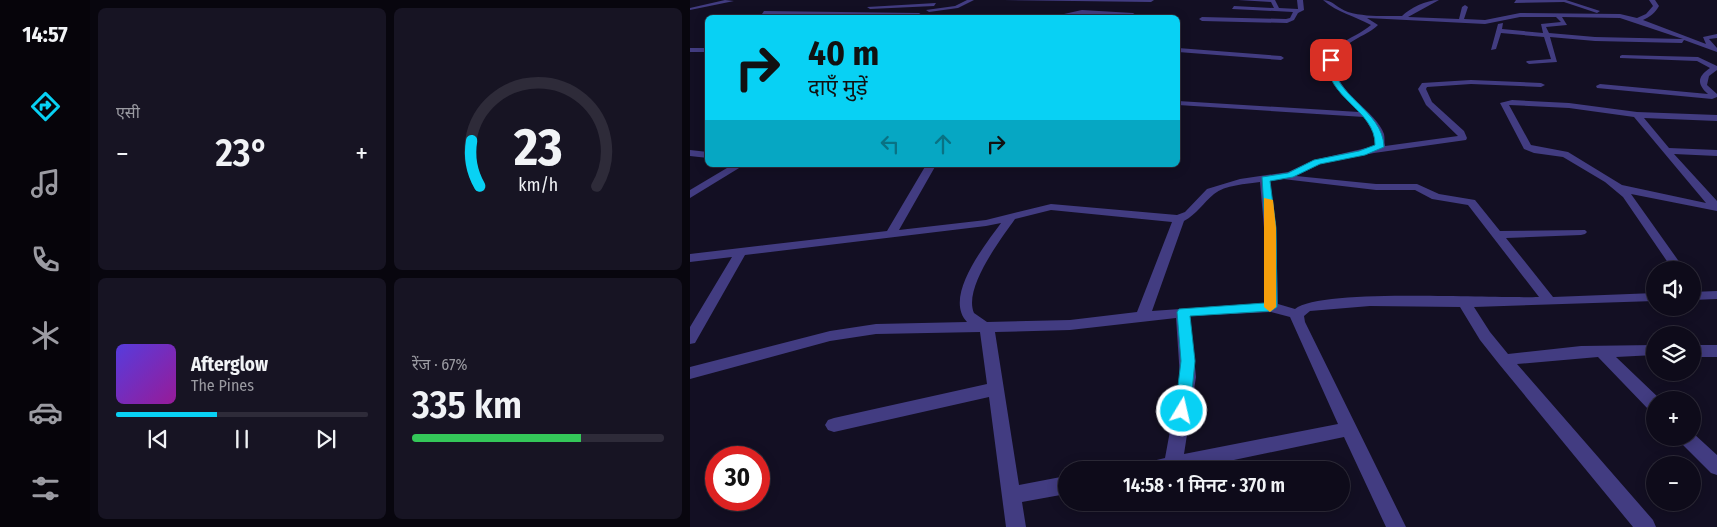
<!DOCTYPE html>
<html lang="hi">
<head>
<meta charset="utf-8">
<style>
  :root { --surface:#0e0b1a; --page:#171423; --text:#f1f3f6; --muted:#9b9ba2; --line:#2e2b39; --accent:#08d1f4 }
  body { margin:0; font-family:"Fira Sans Condensed","Noto Sans Devanagari",sans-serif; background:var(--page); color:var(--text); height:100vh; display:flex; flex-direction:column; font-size:19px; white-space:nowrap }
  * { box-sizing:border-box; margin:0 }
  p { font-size:16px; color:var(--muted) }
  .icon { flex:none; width:28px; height:28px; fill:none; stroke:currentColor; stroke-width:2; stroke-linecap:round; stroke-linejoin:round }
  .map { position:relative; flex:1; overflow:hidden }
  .sheet { display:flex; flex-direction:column; gap:8px; padding:8px; background:#08060e; width:600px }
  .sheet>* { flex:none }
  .banner { position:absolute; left:15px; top:15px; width:475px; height:152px; border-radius:8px; box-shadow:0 2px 12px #0003,0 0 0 1px var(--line); background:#08d1f4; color:#111; overflow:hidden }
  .controls { position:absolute; left:956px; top:261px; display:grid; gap:10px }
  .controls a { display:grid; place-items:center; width:55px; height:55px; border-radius:50%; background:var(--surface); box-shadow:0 2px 12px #0003,0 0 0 1px var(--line); font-size:25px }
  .speed { position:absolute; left:15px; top:446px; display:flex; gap:10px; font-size:25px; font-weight:700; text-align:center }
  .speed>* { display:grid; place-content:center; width:65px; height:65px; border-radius:50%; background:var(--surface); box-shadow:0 2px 12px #0003,0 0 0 1px var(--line); line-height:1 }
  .speed .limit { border:8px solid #d22; background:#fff; color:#111 }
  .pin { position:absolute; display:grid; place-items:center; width:42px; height:42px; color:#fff; margin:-21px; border-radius:10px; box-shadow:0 2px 8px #0006 }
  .me { position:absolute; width:55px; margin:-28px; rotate:9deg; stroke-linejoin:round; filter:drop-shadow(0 0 4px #0008) }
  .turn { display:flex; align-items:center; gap:18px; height:105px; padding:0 20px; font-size:22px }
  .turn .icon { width:65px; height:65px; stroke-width:2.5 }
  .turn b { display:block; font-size:35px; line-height:42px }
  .lanes { display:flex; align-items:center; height:48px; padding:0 20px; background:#0003; justify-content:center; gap:25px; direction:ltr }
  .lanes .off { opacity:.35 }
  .big { font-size:38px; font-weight:600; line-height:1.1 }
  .sheet .widget { flex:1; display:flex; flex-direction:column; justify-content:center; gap:8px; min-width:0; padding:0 18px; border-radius:8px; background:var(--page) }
  .sheet .dial { align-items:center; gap:0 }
  .dial svg { height:130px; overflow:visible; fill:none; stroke:var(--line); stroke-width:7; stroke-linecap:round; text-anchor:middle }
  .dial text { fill:var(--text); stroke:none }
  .song { display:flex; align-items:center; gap:15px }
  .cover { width:60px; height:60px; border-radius:8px; background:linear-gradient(135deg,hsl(250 70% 55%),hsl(300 70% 35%)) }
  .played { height:5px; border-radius:2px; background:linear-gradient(90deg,var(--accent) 40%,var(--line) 40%) }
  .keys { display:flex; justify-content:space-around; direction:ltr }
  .heat { display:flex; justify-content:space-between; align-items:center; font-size:28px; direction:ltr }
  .charge { height:8px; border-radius:4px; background:linear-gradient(90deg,#34c759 67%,var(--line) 0) }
  .sheet .tiles { flex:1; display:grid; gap:8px; grid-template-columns:repeat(2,1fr) }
  .trip { position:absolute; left:368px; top:461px; width:292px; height:50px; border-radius:25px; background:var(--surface); box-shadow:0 2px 12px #0003,0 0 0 1px var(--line); font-weight:600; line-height:50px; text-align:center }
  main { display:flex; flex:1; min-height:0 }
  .dock { display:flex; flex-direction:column; width:90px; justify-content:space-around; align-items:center; background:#06040a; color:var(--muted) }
  .dock .icon { width:35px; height:35px }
  .dock .selected { color:var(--accent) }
  .dock b { font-size:22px; color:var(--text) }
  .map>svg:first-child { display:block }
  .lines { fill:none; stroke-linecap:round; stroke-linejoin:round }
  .minor { fill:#423c81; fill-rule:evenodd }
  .route { fill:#08d1f4; stroke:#05889f }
  .slow { fill:#f59e0b }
</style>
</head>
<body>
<main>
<nav class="dock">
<b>14:57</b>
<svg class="icon selected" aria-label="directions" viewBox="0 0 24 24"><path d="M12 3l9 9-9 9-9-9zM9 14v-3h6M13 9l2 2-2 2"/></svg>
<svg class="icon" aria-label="music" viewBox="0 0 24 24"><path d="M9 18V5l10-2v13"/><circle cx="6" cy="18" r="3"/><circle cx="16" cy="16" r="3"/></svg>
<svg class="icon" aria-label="phone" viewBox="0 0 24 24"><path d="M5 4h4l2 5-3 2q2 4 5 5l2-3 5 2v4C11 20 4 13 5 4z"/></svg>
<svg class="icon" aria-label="climate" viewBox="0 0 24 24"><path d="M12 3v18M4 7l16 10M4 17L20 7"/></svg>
<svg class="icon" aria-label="car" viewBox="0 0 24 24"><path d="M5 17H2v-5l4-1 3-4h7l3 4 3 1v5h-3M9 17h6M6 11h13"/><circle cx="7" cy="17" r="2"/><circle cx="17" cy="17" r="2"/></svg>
<svg class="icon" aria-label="filters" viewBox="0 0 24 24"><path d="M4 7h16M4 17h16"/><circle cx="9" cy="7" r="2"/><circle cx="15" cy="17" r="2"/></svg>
</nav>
<section class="sheet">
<div class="tiles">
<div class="widget"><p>एसी</p>
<div class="heat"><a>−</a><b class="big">23°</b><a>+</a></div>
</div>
<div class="widget dial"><svg viewBox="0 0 100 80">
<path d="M14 69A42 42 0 1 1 86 69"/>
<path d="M14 69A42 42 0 0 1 9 41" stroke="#08d1f4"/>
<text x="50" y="56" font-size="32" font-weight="700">23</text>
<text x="50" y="72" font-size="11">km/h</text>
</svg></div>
<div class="widget">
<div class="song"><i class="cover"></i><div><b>Afterglow</b><p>The Pines</p></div></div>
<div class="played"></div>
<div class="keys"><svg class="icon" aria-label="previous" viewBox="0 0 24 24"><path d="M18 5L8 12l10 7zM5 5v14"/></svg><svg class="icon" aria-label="pause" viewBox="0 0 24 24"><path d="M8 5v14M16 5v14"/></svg><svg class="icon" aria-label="next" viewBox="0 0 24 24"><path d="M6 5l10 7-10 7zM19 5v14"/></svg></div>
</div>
<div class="widget"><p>रेंज · 67%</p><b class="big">335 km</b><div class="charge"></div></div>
</div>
</section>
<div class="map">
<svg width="1027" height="527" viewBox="0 0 1027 527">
  <rect width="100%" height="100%" fill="#130f23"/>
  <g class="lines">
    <path class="minor" d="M35,0L44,1L0,10V8Z
      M277,0H284L268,8L239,12L236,10L265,6Z
      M314,0H464L461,2Z
      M548,0H585L589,8L608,9L607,0H613L614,10L608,13L604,20L597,23L512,21L509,19L512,17L596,19L600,18L603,12L542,9L544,6L584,8L581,2Z
      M633,0C643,0 648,9 658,12C675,17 694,16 712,16C720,8 736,0 749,0L718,17L769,19L772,7L775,5L778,7L774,19L795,20L830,13L930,14L947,18L956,14L963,6L959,0H965L969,6C965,13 960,17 953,20L1016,44L1013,37L1027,34V38L1019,39L1027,48V52L994,40L992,43L905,41L860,37L867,62L839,64L836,62L837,61L861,59L854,37L811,33L806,49L801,50L808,24L813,23L812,29L853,33L851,24L871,22L866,17H830L795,24L677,18L688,25C677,36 659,39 651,52C628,84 685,107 694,134C695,138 694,142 695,146L768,136L736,105L728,89L732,83L781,80L851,83L855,85L851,87L781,84L737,87L736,89L742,102L774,131L777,138L776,140L684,153L630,164L606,176L686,184H727L749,194L785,200L810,231L895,230L897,232L895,234L891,235L816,238L863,297L965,293V301L784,307L800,332L818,354L891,346L965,345V355L926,357L971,400H965V412L959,410L908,357L827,364L963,520L966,527H943L809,364L790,340L770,307L680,306L620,311L614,316L615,322L716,527H696L654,437L496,470H447L450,464L475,458L490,377L486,318L380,330L305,332L329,485L376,476V494L332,502L336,527H316L299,397L144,432L138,430L135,425L138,420L144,418L297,384L290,332L186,334L140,341L0,379V367L140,331L186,324L277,322C253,297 295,245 311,223L296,226L55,255L5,343L0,344V327L42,257L0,262V254L197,231L236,165H246L209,230L296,220L361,204L487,215L495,212L517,189L550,179L598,172L624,160L685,146V135L674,117L488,105V101L669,112C650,93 621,68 651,44C660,37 672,33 681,25C665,16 648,13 633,0ZM872,17L930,18L993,39L905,37L859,33L856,27L877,25ZM593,179L686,190H725L742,199L778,205L849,297C805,299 631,288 605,309L588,304L586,228L580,181ZM570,182L574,228V303L462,311L494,221C507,214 513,203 524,194C535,185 556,184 570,182ZM361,210L482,222L447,312L380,320L297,322L284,313C273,288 311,239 325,219ZM581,312L600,317L648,424L494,454L506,377L500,316Z
      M826,0H876L910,11L907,13L874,2L824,3Z
      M246,3L244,6L180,9L177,7Z
      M392,10L443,13L446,15L443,17L392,14L356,18Z
      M74,11L229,13L232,15L229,17L72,14Z
      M0,48H18V52H0Z
      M488,48L591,56L594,58L591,60L488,52Z
      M932,55L1008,57L1027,66V70L1019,76L1017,85L1027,94V97L1022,99L907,88L906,86L910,84L1018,94C1007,84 1007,77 1020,68L1007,61L930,58V56Z
      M822,100L879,103L947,112L1027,115V121L954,118L979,148L1027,150V156L984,154L1027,201V211L941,194L995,270H983L933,197L915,182L873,157L844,153L834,149L810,103ZM819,105L879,108L944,117L1016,203L932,185L878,152L841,145Z
      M0,150L18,152V158L0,156Z
      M42,165H54L0,198V190Z
      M1027,291V299L1002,300V292Z
      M1002,345H1027V357H1002Z
      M1003,433L1027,455V475L1021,473L991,443L989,438H1002Z"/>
  </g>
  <path class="route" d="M641,58L644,60C641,96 693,109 694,147L675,155L630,164L603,177L580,181L586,228L587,307L581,311L500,316L505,361L500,411L498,416L492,417L487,416L485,411L491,361L487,312L489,309L575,303V228L572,177L598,173L624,160L669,151L685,145C686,110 634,97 638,60Z"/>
  <path class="slow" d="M574,198L583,200L586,228V307L580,312L574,307Z"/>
</svg>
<div class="controls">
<a><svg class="icon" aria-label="sound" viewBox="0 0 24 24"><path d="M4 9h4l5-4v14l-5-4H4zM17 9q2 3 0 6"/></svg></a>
<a><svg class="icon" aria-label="layers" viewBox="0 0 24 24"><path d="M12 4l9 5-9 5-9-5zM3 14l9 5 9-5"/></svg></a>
<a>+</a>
<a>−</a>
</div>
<div class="speed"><div class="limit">30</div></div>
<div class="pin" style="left:641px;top:60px;background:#d93025"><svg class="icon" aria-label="arrive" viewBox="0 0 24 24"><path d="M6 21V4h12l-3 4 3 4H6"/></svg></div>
<svg class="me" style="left:492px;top:411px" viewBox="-20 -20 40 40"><circle r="17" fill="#08d1f4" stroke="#fff" stroke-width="3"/><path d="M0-11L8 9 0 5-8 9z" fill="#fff"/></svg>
<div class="trip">14:58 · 1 मिनट · 370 m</div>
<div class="banner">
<div class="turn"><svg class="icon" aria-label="right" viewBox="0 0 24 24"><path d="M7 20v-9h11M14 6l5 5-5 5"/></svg><div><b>40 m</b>दाएँ मुड़ें</div></div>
<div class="lanes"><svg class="icon off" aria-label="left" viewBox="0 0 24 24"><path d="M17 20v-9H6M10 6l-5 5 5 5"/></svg><svg class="icon off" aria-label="ahead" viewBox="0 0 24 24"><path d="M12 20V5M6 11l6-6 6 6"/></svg><svg class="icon" aria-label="right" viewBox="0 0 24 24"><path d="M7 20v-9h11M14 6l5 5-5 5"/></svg></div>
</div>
</div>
</main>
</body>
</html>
